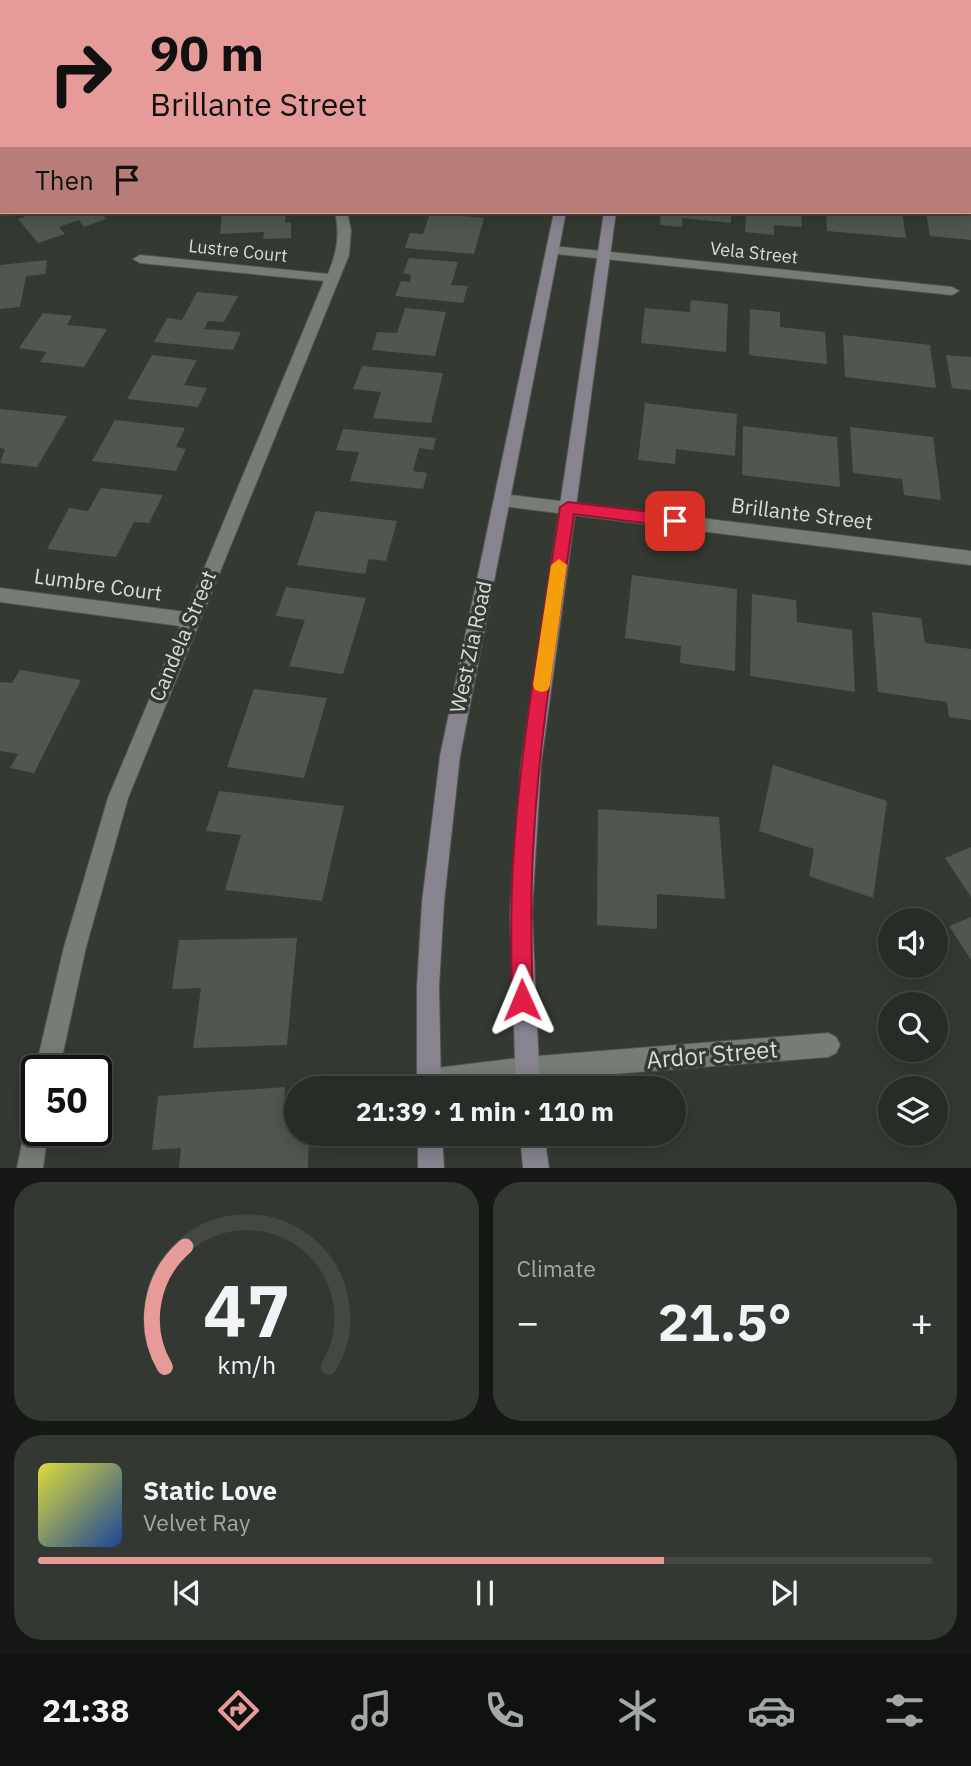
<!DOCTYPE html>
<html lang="en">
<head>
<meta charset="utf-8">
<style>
  :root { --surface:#272c26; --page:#333832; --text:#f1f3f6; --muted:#a4a7a7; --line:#434843; --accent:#e69b98 }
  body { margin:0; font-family:"IBM Plex Sans",sans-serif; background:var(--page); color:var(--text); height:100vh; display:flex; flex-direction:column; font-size:26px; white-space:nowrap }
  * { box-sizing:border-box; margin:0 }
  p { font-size:23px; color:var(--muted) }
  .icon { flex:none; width:38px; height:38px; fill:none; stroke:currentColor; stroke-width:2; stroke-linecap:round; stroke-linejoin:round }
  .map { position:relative; height:1168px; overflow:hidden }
  .drawer { display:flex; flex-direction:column; gap:14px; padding:14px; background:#151815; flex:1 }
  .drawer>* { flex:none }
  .guide { position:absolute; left:0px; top:0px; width:971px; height:214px; box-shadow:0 4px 18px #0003,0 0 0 2px var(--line); background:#e69b98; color:#111; overflow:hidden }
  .buttons { position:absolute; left:878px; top:908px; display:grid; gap:14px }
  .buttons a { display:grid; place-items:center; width:70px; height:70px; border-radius:50%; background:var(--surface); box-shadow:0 4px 18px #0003,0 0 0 2px var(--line); font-size:35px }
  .speed { position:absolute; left:21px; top:1055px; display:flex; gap:14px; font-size:35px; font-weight:700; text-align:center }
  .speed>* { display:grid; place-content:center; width:91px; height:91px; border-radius:50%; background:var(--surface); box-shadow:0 4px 18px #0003,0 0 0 2px var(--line); line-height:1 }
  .speed .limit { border:4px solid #111; border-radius:10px; background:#fff; color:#111 }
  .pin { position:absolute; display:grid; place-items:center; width:60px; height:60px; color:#fff; margin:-30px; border-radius:14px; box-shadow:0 4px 10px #0006 }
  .me { position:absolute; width:77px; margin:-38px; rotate:359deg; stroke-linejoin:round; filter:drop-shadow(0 0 5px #0008) }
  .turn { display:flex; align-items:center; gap:24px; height:147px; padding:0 35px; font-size:32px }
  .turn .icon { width:91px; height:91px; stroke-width:2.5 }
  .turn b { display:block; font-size:49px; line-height:60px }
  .then { display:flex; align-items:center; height:66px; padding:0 35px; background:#0003; gap:14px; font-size:26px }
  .big { font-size:52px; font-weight:700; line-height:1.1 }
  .drawer .tile { flex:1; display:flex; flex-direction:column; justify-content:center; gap:10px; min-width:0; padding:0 24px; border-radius:28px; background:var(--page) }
  .drawer .dial { align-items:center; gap:0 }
  .dial svg { height:182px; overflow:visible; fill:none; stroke:var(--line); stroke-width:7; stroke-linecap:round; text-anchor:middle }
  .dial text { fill:var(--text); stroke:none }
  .song { display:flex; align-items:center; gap:21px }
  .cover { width:84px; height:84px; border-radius:10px; background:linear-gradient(135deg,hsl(60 70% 55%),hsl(220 70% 35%)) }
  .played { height:7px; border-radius:4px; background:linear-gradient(90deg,var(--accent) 70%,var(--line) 70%) }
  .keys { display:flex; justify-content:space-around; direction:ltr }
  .heat { display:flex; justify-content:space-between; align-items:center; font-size:38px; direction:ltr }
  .drawer .tiles { flex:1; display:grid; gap:14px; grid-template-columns:1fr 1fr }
  .tile:last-child { grid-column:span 2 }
  .trip { position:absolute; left:284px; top:1076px; width:402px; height:70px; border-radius:35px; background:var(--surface); box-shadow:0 4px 18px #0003,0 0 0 2px var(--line); font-weight:700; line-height:70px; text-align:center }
  .menu { display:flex; height:112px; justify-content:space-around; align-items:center; background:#10120f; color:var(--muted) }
  .menu .icon { width:49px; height:49px }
  .menu .current { color:var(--accent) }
  .menu b { font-size:32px; color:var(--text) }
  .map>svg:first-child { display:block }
  .building { fill:#50574e }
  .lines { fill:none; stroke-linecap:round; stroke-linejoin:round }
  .minor-casing { stroke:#50564f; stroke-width:2 }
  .secondary-casing { stroke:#50564f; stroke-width:2 }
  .minor { fill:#767d74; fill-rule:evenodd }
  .secondary { fill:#87838f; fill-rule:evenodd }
  .route { fill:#e11d48; stroke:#92132f; stroke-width:2 }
  .slow { fill:#f59e0b }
  .labels { text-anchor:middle; stroke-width:7; stroke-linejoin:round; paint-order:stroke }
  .far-street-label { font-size:18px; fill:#d9ddd8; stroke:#343a32 }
  .street-label { font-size:21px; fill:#d9ddd8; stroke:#343a32 }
  .near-street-label { font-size:24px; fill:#d9ddd8; stroke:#343a32 }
</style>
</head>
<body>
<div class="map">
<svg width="971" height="1168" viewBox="0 0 971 1168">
  <rect width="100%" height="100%" fill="#343a32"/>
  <path class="building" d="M38,212H100L106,219L84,227L79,220L59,227L65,234L38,243L18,219Z
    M222,212H286L285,223L291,222V238L263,239L264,232L220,234Z
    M661,212H731V223L682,218V227L660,225Z
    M746,212H801L802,227L774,225V235L745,232Z
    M826,212H902L906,238L827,231Z
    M926,212H971V240L930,236Z
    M430,213L484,218L474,254L405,248L410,233L423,234Z
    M409,258L458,262L451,285L468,286L463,303L395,296L401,281L410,282L411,275L403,273Z
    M47,260L45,274L26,276L20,307L0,309V265Z
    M197,292L238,296L224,322L208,321L204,329L241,332L233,350L154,342L167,318L182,320Z
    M691,300L728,304L726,352L641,343L645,308L690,312Z
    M405,308L446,312L435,356L372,350L377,332L397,333Z
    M750,309L780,312V327L825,332L827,364L749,355Z
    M43,313L72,316L67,325L107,329L84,367L40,362L47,352L19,348Z
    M843,335L930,345L936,388L845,377Z
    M152,355L197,360L184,385L207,388L198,407L127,399Z
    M946,355L971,357V390L952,388Z
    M362,366L443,373L431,423L373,418L381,392L353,389Z
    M645,403L737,414L735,456L676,449L675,464L638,460Z
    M0,409L67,416L37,467L0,463L5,449L0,448Z
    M115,420L185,428L176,447L186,449L176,471L92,461Z
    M743,426L837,437L840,487L742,475Z
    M850,427L933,437L941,500L904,495L902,479L853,473Z
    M343,429L436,438L433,450L419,448L413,471L427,473L423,489L350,481L359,452L336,450Z
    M101,488L163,495L149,523L134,522L116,557L47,549L69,508L88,511Z
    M316,511L397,521L386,561L369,559L365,574L297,565Z
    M632,575L737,589L735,671L680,663L681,646L625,638Z
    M286,587L366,598L343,674L289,666L305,620L276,616Z
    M752,594L796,600L797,622L852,630L855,692L750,676Z
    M872,612L921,618L925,643L971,649V720L949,717L947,702L878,692Z
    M20,670L81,680L34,773L10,768L18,754L0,751V682L12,683Z
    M254,689L327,698L304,778L227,767Z
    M773,765L887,801L873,898L809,876L814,849L759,831Z
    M219,791L344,806L322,901L225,890L241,835L206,831Z
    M598,809L719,817L725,899L657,894V929L597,925Z
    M971,847V897L945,858Z
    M971,917V960L949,926Z
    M297,938L287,1045L193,1048L201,988L172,989L179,940Z
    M285,1087L283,1121L296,1120V1134H309L308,1168H179L181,1148L152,1150L158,1096Z"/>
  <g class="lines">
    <defs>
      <path id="minor" d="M0,82H2V88H0Z
        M335,212H347L351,230L349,255L128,798L86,947L59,1071H37V1075L35,1071L64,947L108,798L180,626L0,602V588L186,612L324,281L140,263L133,259L140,255L328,274C337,252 340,235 335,212Z
        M552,246L952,287L959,291L952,295L547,253V247Z
        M502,494L971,551V565L502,506L494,500Z
        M828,1033L836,1037L840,1045L836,1053L828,1057L526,1081L465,1088H419L416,1081L419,1072L428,1069L526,1057Z
        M37,1111V1130H48L43,1168H17L28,1114Z"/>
      <path id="secondary" d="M604,0H614L615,2H605Z
        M636,0H646V2H636Z
        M554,212H566L460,756L444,902L439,987L441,1088H417V987L422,902L440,756Z
        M604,212H616L541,764L532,913L540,1088H516L510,913L521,764Z
        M418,1134H442L444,1168H418Z
        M520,1134H544L549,1168H523Z"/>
    </defs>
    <use href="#minor" class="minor-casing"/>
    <use href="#secondary" class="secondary-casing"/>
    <use href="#minor" class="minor"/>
    <use href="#secondary" class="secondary"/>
  </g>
  <path class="route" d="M568,502L675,515L683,521L675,527L574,514C559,620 540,728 534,835C530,890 531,945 533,1000L530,1007L522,1010L515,1007L512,1000C511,945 510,890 515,835C523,725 544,616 560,507Z"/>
  <path class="slow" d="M559,559L567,565L550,685L548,690L542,692L535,690L533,685L551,565Z"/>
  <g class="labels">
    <g class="far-street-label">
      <text transform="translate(238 251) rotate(6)" y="6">Lustre Court</text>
      <text transform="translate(754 253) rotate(6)" y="6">Vela Street</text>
    </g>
    <g class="street-label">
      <text transform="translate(802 514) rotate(7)" y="7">Brillante Street</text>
      <text transform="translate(98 585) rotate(8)" y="7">Lumbre Court</text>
      <text transform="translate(183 636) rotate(-67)" y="7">Candela Street</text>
      <text transform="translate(471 647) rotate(-78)" y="7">West Zia Road</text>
    </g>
    <g class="near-street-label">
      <text transform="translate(712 1055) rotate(-5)" y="8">Ardor Street</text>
    </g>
  </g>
</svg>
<div class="buttons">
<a><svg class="icon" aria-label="sound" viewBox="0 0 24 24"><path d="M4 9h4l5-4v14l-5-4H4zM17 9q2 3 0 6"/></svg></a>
<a><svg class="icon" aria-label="search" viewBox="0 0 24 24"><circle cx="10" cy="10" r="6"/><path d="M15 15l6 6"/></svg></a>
<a><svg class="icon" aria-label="layers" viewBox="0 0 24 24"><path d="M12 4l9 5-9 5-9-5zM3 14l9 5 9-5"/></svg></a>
</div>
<div class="speed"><div class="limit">50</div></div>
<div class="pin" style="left:675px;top:521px;background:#d93025"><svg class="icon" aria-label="arrive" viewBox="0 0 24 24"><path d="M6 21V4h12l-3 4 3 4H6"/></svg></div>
<svg class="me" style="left:522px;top:1000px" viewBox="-20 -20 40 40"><path d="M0-17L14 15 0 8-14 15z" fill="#e11d48" stroke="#fff" stroke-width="4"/></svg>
<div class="trip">21:39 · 1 min · 110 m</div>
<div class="guide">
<div class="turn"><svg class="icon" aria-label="right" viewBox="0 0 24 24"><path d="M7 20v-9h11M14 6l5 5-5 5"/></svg><div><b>90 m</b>Brillante Street</div></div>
<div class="then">Then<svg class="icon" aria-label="arrive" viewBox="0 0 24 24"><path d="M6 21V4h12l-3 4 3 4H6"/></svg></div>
</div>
</div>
<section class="drawer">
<div class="tiles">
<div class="tile dial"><svg viewBox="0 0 100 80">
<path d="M14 69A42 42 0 1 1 86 69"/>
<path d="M14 69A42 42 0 0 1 23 16" stroke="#e69b98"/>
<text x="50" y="56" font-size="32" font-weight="700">47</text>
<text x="50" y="72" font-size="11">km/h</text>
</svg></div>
<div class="tile"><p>Climate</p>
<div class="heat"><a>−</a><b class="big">21.5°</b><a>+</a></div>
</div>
<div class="tile">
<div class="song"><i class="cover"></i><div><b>Static Love</b><p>Velvet Ray</p></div></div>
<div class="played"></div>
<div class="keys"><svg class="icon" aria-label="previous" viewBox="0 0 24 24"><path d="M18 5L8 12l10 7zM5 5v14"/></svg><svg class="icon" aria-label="pause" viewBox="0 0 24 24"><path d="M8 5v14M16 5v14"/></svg><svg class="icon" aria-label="next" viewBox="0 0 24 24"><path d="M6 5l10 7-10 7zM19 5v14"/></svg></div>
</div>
</div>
</section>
<nav class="menu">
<b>21:38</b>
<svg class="icon current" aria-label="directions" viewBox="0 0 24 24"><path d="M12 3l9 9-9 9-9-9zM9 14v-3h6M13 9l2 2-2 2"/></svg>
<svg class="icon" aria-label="music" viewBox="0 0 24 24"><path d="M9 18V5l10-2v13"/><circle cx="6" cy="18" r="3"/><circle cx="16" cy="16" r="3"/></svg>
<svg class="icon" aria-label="phone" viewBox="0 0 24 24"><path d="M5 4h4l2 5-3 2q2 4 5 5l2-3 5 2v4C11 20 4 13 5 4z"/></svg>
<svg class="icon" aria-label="climate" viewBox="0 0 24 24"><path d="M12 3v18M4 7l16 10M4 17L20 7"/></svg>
<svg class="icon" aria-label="car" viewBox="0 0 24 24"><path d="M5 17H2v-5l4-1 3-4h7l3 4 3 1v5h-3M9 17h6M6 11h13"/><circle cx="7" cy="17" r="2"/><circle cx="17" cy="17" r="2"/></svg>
<svg class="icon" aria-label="filters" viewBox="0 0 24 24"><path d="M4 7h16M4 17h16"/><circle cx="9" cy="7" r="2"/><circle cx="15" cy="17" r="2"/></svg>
</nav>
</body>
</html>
